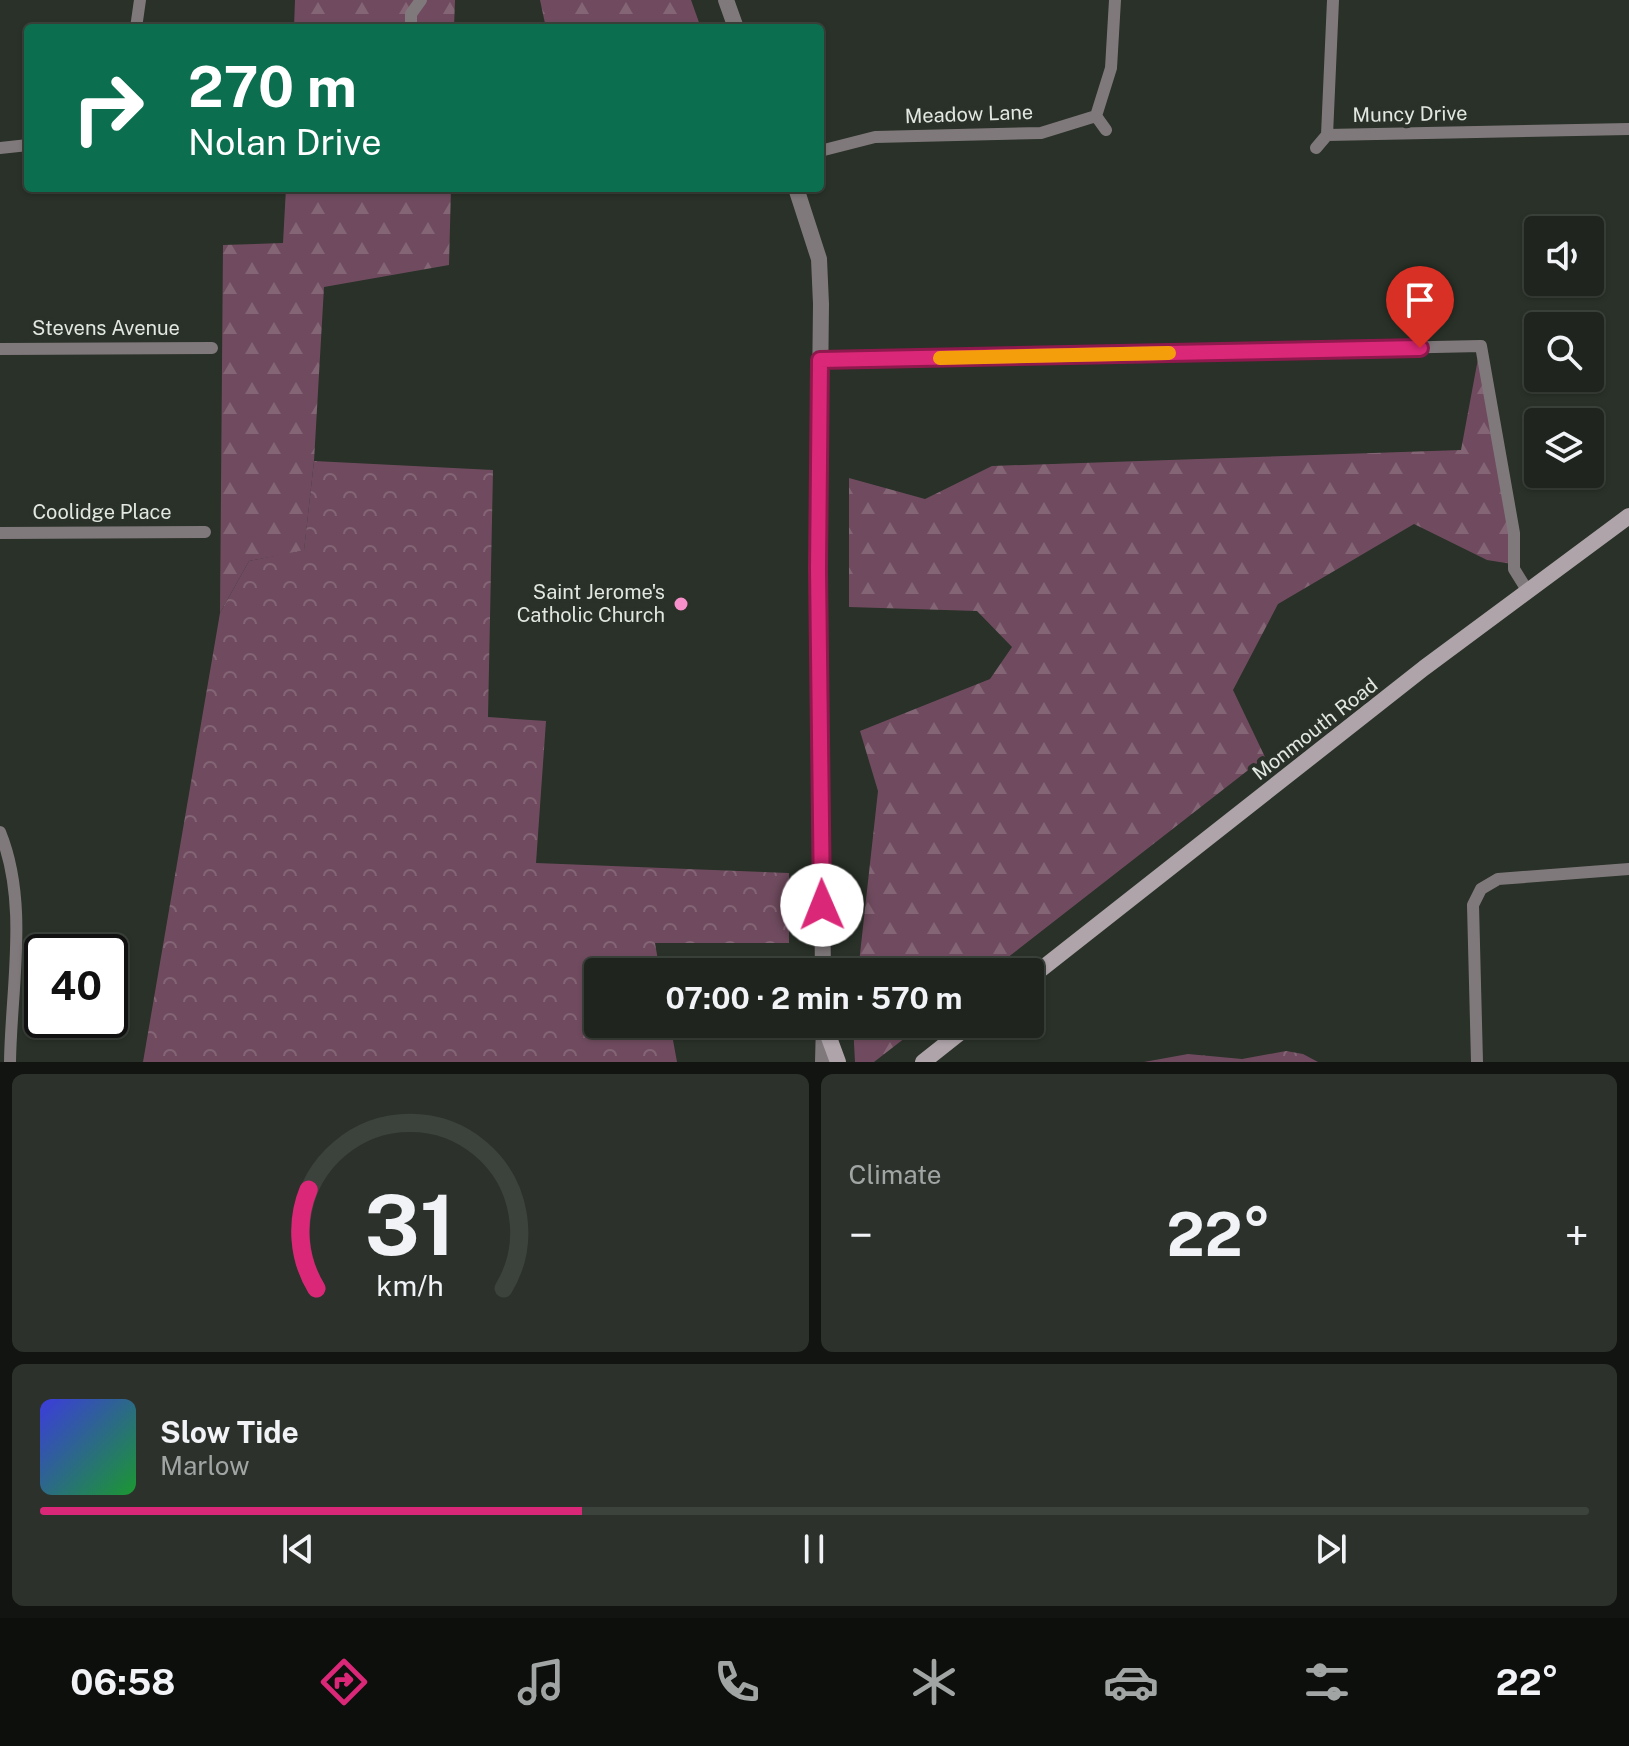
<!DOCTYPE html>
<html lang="en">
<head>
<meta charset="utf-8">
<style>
  :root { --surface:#1f251e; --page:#2c312b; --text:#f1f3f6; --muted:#a1a5a4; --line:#3c423c; --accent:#db2777 }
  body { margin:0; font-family:"Public Sans",sans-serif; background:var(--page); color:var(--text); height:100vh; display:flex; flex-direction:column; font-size:30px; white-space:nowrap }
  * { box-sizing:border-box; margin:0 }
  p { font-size:26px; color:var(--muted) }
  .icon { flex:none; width:44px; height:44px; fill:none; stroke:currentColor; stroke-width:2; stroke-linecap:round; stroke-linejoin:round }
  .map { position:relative; height:1062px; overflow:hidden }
  .panel { display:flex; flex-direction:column; gap:12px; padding:12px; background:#111410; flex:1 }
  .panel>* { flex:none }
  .guide { position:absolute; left:24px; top:24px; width:800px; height:168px; border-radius:8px; box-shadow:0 2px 6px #0004,0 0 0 2px var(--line); background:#0b6e4f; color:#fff; overflow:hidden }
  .controls { position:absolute; left:1524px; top:216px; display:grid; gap:16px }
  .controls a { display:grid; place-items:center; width:80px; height:80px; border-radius:8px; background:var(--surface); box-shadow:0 2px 6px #0004,0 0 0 2px var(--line); font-size:40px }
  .speed { position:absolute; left:24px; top:934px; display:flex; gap:16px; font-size:40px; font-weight:700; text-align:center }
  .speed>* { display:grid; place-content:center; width:104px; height:104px; border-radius:50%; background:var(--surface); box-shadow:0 2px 6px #0004,0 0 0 2px var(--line); line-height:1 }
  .speed .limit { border:4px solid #111; border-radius:12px; background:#fff; color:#111 }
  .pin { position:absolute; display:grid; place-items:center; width:68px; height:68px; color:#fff; margin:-82px -34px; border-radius:50% 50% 50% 0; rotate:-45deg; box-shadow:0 0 8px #0007 }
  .pin .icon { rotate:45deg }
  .me { position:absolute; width:88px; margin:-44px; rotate:359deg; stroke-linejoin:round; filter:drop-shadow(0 0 6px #0008) }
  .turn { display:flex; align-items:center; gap:28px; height:168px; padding:0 32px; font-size:36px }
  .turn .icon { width:104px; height:104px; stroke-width:2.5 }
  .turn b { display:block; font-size:56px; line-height:68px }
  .big { font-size:60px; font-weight:700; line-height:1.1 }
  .panel .card { flex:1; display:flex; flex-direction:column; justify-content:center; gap:12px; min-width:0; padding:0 28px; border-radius:12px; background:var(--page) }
  .panel .dial { align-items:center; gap:0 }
  .dial svg { height:208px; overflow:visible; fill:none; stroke:var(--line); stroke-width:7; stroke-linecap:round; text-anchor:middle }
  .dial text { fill:var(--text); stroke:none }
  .song { display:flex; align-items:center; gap:24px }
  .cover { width:96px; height:96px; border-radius:12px; background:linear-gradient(135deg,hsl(240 70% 55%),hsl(130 70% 35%)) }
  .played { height:8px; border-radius:4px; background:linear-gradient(90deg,var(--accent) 35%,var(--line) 35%) }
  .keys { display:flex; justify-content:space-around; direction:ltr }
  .heat { display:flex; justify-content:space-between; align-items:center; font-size:44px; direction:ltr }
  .panel .tiles { flex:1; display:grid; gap:12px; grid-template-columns:1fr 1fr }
  .card:last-child { grid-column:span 2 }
  .trip { position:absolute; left:584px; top:958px; width:460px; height:80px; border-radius:8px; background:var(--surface); box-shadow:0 2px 6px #0004,0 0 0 2px var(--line); font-weight:700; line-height:80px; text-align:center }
  .menu { display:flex; height:128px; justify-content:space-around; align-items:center; background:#0c0f0c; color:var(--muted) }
  .menu .icon { width:56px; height:56px }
  .menu .selected { color:var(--accent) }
  .menu b { font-size:36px; color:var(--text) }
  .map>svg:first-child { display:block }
  .forest { fill:url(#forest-firs) }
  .park { fill:url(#park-crowns) }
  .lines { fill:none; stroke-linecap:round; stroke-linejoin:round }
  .minor { stroke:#80797c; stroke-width:12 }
  .tertiary { stroke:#80797c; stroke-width:16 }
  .secondary { stroke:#aea4a9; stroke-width:16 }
  .route-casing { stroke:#8e194d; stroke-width:20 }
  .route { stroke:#db2777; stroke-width:14 }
  .slow { stroke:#f59e0b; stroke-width:14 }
  .poi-dot { fill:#f890cb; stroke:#293128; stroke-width:3 }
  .labels { text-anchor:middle; stroke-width:8; stroke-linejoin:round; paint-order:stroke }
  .street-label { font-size:20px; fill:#e2e7e1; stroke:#293128 }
  .poi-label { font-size:20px; fill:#e2e7e1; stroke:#293128; text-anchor:end }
</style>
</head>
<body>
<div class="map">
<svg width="1629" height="1062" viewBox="0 0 1629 1062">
  <defs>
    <pattern id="forest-firs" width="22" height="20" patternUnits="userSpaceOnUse" patternTransform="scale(2)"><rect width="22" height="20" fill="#704b5f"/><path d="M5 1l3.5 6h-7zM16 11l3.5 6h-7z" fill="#846576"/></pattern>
    <pattern id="park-crowns" width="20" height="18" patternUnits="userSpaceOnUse" patternTransform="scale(2)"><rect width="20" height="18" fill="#704b5f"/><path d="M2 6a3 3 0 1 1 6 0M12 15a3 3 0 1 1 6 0" fill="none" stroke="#846576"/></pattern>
  </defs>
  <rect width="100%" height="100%" fill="#293128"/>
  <path class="forest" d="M295,0H455L454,28H294Z
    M540,0H691L701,28H546Z
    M286,188H451L449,265L324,287L314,461L304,551L249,561L220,613L223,245L283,243Z
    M1480,348L1517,561L1512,564L1487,560L1414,524L1278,604L1233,690L1265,757L989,972H858L878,791L860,731L990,679L1012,647L977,611L849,607V478L925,499L992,466L1461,450Z
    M853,1024H923L874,1062H855Z"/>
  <path class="park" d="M314,461L493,470L488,717L546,721L536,863L789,873V943H655L660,972H598V1024H670L677,1062H143L220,613L249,561L304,550Z
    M1286,1051L1303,1054L1318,1062H1144L1188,1054L1242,1059Z"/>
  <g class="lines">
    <path class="minor" d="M136,28L140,0
      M411,28V14L421,0
      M1096,116L1106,130
      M1327,135L1629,129
      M1327,135L1333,0
      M0,148L28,145
      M1316,148L1327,135
      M820,151L875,137L1041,133L1096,116L1111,68L1115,0
      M0,349L212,348
      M820,360L1481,346L1514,533V569L1527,590
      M0,533L205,532
      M0,832C29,903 11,987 10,1062
      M1477,1062L1473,905L1481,889L1498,879L1629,869"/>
    <path class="tertiary" d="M726,0L736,28
      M796,188L819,259L821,304L818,569L823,972
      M823,1062L824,1024"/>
    <path class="secondary" d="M1030,978L1424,668L1629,516
      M824,1024L838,1062
      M923,1062L971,1024"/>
  </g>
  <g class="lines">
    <defs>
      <path id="route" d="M822,905L818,569L820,360L1420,348"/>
    </defs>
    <use href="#route" class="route-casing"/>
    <use href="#route" class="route"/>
    <path class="slow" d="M940,358L1169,353"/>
  </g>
  <circle class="poi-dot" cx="681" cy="604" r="8"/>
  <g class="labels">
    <g class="street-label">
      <text transform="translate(969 114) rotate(-2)" y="7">Meadow Lane</text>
      <text transform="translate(1410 114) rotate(-1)" y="7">Muncy Drive</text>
      <text x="106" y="335">Stevens Avenue</text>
      <text x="102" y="519">Coolidge Place</text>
      <text transform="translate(1315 729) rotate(-38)" y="7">Monmouth Road</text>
    </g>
    <g class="poi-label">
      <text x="665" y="599">Saint Jerome's<tspan x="665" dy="23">Catholic Church</tspan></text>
    </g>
  </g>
</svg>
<div class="controls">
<a><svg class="icon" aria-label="sound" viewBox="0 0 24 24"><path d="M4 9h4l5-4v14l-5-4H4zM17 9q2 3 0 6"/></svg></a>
<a><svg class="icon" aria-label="search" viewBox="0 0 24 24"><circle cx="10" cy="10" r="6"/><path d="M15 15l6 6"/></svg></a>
<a><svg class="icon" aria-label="layers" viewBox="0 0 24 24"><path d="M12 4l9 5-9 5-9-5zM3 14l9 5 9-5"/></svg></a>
</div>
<div class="speed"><div class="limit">40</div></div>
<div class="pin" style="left:1420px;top:348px;background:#d93025"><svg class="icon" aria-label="arrive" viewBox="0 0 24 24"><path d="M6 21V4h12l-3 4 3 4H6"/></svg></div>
<svg class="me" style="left:822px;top:905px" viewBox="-20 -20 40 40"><circle r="19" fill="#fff"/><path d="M0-13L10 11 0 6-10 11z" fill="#db2777"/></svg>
<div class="trip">07:00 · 2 min · 570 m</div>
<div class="guide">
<div class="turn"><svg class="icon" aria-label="right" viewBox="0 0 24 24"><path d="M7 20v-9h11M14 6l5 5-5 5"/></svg><div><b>270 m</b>Nolan Drive</div></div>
</div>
</div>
<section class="panel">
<div class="tiles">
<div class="card dial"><svg viewBox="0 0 100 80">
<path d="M14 69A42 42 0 1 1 86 69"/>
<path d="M14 69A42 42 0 0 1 11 31" stroke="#db2777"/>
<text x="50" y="56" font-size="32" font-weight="700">31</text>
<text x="50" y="72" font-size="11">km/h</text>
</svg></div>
<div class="card"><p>Climate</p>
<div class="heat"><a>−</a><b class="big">22°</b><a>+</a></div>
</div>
<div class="card">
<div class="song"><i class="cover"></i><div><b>Slow Tide</b><p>Marlow</p></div></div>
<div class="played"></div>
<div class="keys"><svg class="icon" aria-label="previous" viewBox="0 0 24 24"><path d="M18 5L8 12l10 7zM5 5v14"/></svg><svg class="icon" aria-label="pause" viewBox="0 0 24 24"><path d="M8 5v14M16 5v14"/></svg><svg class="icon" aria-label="next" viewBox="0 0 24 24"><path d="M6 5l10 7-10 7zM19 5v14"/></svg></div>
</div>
</div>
</section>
<nav class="menu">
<b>06:58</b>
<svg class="icon selected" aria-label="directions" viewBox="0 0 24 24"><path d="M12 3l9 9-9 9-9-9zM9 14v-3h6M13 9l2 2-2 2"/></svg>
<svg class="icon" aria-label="music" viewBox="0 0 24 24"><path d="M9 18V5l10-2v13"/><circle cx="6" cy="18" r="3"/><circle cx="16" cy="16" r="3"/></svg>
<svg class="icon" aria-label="phone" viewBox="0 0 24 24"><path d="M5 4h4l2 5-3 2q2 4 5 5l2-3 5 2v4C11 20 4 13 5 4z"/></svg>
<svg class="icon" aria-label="climate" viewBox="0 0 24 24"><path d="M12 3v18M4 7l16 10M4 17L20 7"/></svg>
<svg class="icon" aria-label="car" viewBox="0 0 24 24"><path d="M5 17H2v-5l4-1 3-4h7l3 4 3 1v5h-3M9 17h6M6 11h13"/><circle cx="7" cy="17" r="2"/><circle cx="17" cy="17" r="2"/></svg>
<svg class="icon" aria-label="filters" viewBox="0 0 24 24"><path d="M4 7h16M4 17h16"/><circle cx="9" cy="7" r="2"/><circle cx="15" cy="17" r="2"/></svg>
<b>22°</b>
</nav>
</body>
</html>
